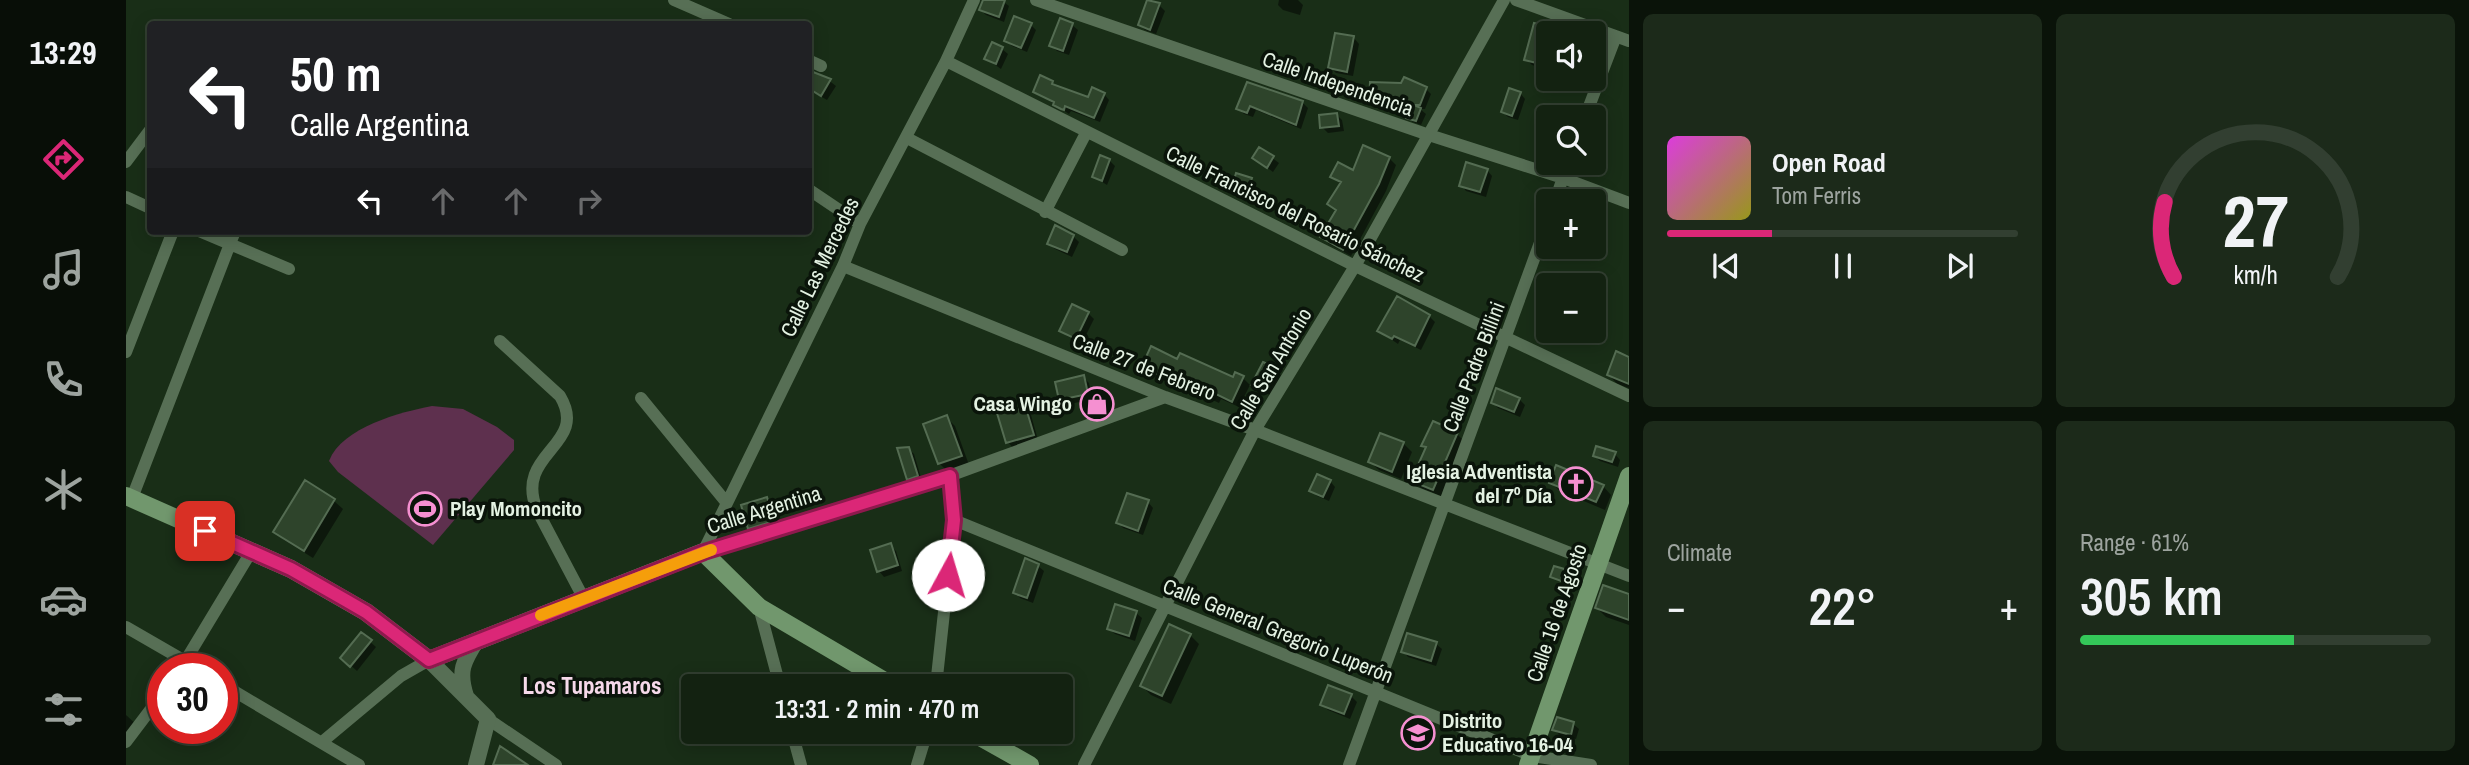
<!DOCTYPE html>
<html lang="en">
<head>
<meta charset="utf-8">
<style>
  :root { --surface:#132211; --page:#1c2a1a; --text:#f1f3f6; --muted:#9da49f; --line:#323f31; --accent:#db2777 }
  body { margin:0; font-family:"Archivo Narrow",sans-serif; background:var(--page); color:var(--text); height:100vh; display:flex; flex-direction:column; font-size:26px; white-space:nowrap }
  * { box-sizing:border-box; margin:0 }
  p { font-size:23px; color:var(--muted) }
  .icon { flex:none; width:38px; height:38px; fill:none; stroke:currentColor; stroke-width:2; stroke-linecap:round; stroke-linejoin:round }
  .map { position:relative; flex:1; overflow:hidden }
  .sheet { display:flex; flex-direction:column; gap:14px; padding:14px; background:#0a1309; width:840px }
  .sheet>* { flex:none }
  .banner { position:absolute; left:21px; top:21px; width:665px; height:214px; border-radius:7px; box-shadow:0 4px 18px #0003,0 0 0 2px var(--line); background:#202124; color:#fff; overflow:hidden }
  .tools { position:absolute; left:1410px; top:21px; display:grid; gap:14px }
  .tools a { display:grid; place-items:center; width:70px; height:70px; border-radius:7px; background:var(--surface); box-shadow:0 4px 18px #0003,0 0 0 2px var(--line); font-size:35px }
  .speed { position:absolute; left:21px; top:653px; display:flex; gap:14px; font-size:35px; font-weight:700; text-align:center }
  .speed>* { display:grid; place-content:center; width:91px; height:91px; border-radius:50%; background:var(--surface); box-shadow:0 4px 18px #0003,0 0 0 2px var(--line); line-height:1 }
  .speed .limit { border:10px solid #d22; background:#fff; color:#111 }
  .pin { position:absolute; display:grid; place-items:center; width:60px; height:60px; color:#fff; margin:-30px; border-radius:14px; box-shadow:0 4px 10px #0006 }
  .me { position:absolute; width:77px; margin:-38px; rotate:6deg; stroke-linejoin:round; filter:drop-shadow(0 0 5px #0008) }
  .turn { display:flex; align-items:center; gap:24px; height:147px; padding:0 28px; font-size:32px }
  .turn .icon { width:91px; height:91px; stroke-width:2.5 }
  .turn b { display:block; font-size:49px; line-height:60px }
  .lanes { display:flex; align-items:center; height:66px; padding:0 28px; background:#0003; justify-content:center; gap:35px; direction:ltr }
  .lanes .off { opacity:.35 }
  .big { font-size:52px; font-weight:600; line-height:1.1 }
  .sheet .widget { flex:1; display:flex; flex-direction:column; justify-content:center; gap:10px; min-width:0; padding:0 24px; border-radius:10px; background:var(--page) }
  .sheet .dial { align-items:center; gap:0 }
  .dial svg { height:182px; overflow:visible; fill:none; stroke:var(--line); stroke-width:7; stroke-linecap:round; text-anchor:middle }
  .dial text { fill:var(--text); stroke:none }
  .song { display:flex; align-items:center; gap:21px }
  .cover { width:84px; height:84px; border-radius:10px; background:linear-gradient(135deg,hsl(300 70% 55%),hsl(60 70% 35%)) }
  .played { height:7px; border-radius:4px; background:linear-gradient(90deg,var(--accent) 30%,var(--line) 30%) }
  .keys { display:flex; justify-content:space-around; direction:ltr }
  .heat { display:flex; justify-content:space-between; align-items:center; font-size:38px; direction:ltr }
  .charge { height:10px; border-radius:5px; background:linear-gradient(90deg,#34c759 61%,var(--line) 0) }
  .sheet .tiles { flex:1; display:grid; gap:14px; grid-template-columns:repeat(2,1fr) }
  .trip { position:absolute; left:555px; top:674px; width:392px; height:70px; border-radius:7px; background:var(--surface); box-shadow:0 4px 18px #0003,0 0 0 2px var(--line); font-weight:600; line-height:70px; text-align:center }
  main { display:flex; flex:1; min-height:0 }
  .menu { display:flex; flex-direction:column; width:126px; justify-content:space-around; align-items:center; background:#080e07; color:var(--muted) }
  .menu .icon { width:49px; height:49px }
  .menu .current { color:var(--accent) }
  .menu b { font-size:32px; color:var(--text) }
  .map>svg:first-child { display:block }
  .green { fill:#5e304e }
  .shadow { fill:#0007 }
  .building { fill:#2e442b; stroke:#546c52; stroke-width:2 }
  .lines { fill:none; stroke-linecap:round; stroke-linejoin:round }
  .minor { stroke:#576f55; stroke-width:12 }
  .tertiary { stroke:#576f55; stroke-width:16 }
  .secondary { stroke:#71976d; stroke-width:18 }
  .route-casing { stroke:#8e194d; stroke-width:18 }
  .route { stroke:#db2777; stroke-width:12 }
  .slow { stroke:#f59e0b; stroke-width:12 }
  .labels { text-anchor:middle; stroke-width:7; stroke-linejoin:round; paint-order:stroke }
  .street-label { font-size:21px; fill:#e4f2e3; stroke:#0a140a }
  .poi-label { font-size:21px; font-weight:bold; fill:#e4f2e3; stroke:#0a140a; text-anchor:end }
  .neighbourhood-label { font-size:23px; font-weight:bold; fill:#f6d9ea; stroke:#0a140a }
</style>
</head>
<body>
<main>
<nav class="menu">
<b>13:29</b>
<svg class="icon current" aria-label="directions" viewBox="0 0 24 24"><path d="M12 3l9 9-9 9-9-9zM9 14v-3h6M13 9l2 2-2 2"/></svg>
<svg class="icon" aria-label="music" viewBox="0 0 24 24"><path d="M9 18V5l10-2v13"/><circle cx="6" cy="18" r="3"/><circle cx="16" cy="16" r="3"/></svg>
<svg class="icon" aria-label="phone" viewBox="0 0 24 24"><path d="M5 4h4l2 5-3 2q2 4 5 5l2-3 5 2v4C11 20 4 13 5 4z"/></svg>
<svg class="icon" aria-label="climate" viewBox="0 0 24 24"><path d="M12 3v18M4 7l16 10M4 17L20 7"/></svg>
<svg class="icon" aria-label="car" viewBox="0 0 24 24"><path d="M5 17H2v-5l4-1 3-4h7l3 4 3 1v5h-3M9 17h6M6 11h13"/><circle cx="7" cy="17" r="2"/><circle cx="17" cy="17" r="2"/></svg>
<svg class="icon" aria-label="filters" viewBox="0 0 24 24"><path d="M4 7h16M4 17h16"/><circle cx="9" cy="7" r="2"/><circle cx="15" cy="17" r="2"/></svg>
</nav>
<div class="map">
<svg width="1503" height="765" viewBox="0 0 1503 765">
  <rect width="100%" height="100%" fill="#192e17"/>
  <path class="green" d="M306,406L337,409L371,427L388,440V450L307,545L212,472L203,461C216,427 275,412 306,406Z"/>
  <path class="shadow" d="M857,0H875L883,6L878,22L860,15L855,10Z
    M1153,0H1172L1177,5L1174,15L1157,10L1152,5Z
    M1023,1L1033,5L1039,11L1030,34L1019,30L1014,25Z
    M905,25L910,30L901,52L886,46L880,40Z
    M946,25L952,30L943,55L931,51L925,45Z
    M1424,29L1429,33H1423L1420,69L1406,65L1400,59Z
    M1228,38L1233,44L1227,76L1210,73L1204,67Z
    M876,49L882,54L875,69L861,59Z
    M682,72L697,76L710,86L701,100L682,89Z
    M1279,79L1300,89L1305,94L1299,109H1294L1300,114L1295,125L1287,122L1282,117L1285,109L1250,108L1245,103L1277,85Z
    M926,83L930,87L963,100L978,94L983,100L974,122L945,111L943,114L909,91Z
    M1122,84L1177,103L1182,108L1175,129L1130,110L1127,117L1118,114L1112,108Z
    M1394,93L1399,99L1392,120L1382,117L1377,112Z
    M1211,115L1216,120L1218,131L1202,133L1196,127Z
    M1134,149L1153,163L1147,172L1128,158Z
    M1263,158L1270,165L1260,191L1225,256L1203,244L1196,237L1211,212L1203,204L1215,184L1206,176L1228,172Z
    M983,160L989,166L981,185L968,177Z
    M1361,170L1366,176L1360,197L1340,191L1335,185Z
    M1125,179L1130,185L1126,196L1113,192L1108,186Z
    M947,236L953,242L946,257L929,249L923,244Z
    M947,306L962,313L968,319L956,343L941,336L935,330Z
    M1303,316L1309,322L1295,350L1274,340L1272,344L1253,331Z
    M1503,358V388L1491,384L1483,375Z
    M1052,361L1108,379L1110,374L1117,378L1124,385L1113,407L1095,399L1093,403L1042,379L1041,382L1024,374L1017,367Z
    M1150,370L1155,375L1145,396L1127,385Z
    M957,377L963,383L966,399L940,405L934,400Z
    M1393,399L1399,405L1394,417L1372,408L1367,403Z
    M899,410L905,415L912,440L887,448L882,442Z
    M820,417L829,426L843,465L822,472L813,463Z
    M1331,434L1338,441L1315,496L1295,488L1288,480L1301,449L1298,445Z
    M1277,443L1286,452L1275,479L1253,470L1244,462Z
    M783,449L788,454L796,481L788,484L782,479Z
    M1489,454L1494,460L1492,467L1474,461L1469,456Z
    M1204,481L1209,487L1203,501L1191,496L1185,490Z
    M179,483L208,501L217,509L187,558L158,540L149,531Z
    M1425,483L1477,486L1485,495L1479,510L1434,491Z
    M640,499L649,508L655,530L632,537L623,528Z
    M1022,502L1027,508L1017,535L997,528L992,522Z
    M764,545L770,551L776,571L758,577L753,571Z
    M912,566L918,571L907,603L894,598L889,592Z
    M1441,572L1443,574L1441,583L1429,579Z
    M1503,595V625L1480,617L1471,608Z
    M1010,613L1016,618L1009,641L989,634L983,629Z
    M235,634L250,647L231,671L222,663Z
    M1064,635L1073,644L1045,704L1025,695L1016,686Z
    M1310,644L1316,649L1310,666L1282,657L1277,651Z
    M1203,687L1225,696L1231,702L1224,719L1202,710L1196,704Z
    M0,715L11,725L0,740Z
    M1447,724L1453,729L1450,739L1434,735L1428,730Z"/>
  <path class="building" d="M857,0H879L873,17L853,10Z
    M1021,0L1034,3L1024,30L1012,25Z
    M888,16L906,23L895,48L878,41Z
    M934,18L947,23L937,51L923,46Z
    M1408,23L1425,27L1415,64L1398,60Z
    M1209,33L1228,36L1221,72L1202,68Z
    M866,42L877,47L870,64L858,59Z
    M682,70L705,79L695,96L682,88Z
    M914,75L927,81L926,84L962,97L966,87L979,93L968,118L939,106L938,110L935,109L927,105L928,102L907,92Z
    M1278,77L1301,87L1294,105H1288L1295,108L1290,121L1280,118L1285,105L1243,103L1244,82L1275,83Z
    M1121,82L1177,101L1170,125L1124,106L1121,113L1110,109Z
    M1383,88L1395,92L1386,116L1375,112Z
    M1211,113L1213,126L1194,128L1193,115Z
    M1237,145L1264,157L1253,184L1217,250L1194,237L1210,210L1201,204L1215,182L1204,177L1212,162L1227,170Z
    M1133,147L1148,156L1141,168L1126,158Z
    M974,155L984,159L976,181L966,177Z
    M1340,162L1362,169L1354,192L1333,186Z
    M1110,173L1126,178L1121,192L1106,187Z
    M1442,191L1465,200V201H1438Z
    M929,225L948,235L941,252L921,244Z
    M1271,296L1304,315L1289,346L1268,336L1266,339L1251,331Z
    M946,304L963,312L950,339L933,331Z
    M1025,346L1051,359L1054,353L1107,377L1109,372L1118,376L1106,402L1088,393L1086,397L1035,374L1034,376L1015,368Z
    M1490,351L1503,357V384L1481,375Z
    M1137,362L1151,368L1139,392L1125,385Z
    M958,375L962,394L933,400L929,382Z
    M1370,388L1394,398L1388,412L1365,403Z
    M900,408L908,435L880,443L871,413Z
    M821,415L836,456L812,464L797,424Z
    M1307,421L1332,432L1307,490L1285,481L1300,447L1295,446Z
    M1254,433L1278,442L1266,472L1242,462Z
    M1470,446L1490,452L1486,462L1467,456Z
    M783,447L792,476L781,480L771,448Z
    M1430,465L1478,485L1470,502L1423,483Z
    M1191,474L1205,480L1197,497L1183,491Z
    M179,480L209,499L178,551L147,532Z
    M1001,493L1023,500L1012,531L990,523Z
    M641,497L648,521L622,529L615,505Z
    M765,543L772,565L751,572L744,550Z
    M899,558L913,564L901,598L887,593Z
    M1428,566L1442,570L1438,582L1424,577Z
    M1477,585L1503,594V620L1469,608Z
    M989,604L1011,611L1003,636L981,629Z
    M1043,624L1065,634L1036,696L1014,686Z
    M235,632L246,640L224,667L214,658Z
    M1281,633L1311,642L1305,661L1275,652Z
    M1202,685L1226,694L1218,714L1194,705Z
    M1431,717L1448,722L1445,735L1426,730Z
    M374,746L402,765H367Z"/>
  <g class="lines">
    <path class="minor" d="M548,0L603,24
      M910,0L1303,135L1437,178L1503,203
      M1390,0L1503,41
      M682,60L695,66
      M820,61L1229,266L1503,396
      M1459,117L1490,36
      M781,138L996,250
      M0,162L24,130
      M682,189L734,224
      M0,197L24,208
      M1429,201L1442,163
      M919,212L960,133
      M73,231L163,269
      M717,266L1039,397L1129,430L1503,576
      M374,341L434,396C464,446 387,452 411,510L458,599
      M0,352L47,231
      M515,398L600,502
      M6,498L109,231
      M828,520L1406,756L1465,765
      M577,552L717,266L734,224L820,61L848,0
      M577,552L823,476L1039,397
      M633,607L654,686
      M0,627L71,668
      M55,668L125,552
      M96,684L233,765
      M810,686L828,520L823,476
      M362,719L430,765
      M666,732L675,765
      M0,742L37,693
      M196,742L275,676L303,660
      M791,765L801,732
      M958,765L1129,430L1229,266L1378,0
      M1223,765L1423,218"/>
    <path class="tertiary" d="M303,660L362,719L350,765
      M340,696C332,671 337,662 351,640"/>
    <path class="secondary" d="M0,496L165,569L240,612L303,660L577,552L633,607L767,686
      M845,732L904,765
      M1402,765L1503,476"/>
  </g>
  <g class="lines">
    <defs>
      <path id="route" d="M79,531L165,569L221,601L240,612L303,660L578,552L824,476L828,520L822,575"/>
    </defs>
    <use href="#route" class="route-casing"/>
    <use href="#route" class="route"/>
    <path class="slow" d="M415,615L585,550"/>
  </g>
  <defs>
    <symbol id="shop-ring" viewBox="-11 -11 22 22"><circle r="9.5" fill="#0a140a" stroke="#f590d1" stroke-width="1.5"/><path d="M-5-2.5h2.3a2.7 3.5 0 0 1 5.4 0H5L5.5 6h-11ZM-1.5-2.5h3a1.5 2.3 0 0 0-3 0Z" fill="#f590d1"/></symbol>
    <symbol id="church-ring" viewBox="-11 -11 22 22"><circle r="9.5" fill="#0a140a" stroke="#f590d1" stroke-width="1.5"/><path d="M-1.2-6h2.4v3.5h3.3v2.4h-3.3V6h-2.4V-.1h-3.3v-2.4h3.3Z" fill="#f590d1"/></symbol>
    <symbol id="stadium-ring" viewBox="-11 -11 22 22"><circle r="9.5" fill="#0a140a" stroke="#f590d1" stroke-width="1.5"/><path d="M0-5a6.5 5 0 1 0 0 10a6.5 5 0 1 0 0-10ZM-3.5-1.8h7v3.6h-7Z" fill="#f590d1"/></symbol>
    <symbol id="school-ring" viewBox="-11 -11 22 22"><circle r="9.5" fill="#0a140a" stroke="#f590d1" stroke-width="1.5"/><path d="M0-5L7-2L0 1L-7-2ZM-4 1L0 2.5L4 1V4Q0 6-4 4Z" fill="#f590d1"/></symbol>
  </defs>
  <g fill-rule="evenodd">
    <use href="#shop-ring" x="952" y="385" width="38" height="38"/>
    <use href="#church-ring" x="1431" y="465" width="38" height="38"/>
    <use href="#stadium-ring" x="280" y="490" width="38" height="38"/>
    <use href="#school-ring" x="1273" y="714" width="38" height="38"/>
  </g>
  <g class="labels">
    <g class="street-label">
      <text transform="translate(1212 84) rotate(19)" y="7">Calle Independencia</text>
      <text transform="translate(1169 214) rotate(26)" y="7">Calle Francisco del Rosario Sánchez</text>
      <text transform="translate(694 267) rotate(-64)" y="7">Calle Las Mercedes</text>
      <text transform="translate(1018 367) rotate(21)" y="7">Calle 27 de Febrero</text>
      <text transform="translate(1348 367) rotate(-69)" y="7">Calle Padre Billini</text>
      <text transform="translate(1145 369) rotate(-59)" y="7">Calle San Antonio</text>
      <text transform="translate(638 510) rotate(-17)" y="7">Calle Argentina</text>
      <text transform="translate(1431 613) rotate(-71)" y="7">Calle 16 de Agosto</text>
      <text transform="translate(1152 631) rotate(22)" y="7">Calle General Gregorio Luperón</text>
    </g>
    <g class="poi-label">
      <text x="946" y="411">Casa Wingo</text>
      <text x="1426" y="479">Iglesia Adventista<tspan x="1426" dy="24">del 7º Día</tspan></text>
      <text x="324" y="516" text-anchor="start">Play Momoncito</text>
      <text x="1316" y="728" text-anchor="start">Distrito<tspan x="1316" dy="24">Educativo 16-04</tspan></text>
    </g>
    <g class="neighbourhood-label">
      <text x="466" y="694">Los Tupamaros</text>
    </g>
  </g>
</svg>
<div class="tools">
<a><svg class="icon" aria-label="sound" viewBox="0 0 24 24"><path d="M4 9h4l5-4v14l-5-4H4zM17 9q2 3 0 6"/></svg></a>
<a><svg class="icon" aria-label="search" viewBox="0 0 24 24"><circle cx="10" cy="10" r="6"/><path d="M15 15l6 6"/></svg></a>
<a>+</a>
<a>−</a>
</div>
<div class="speed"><div class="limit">30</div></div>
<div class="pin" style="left:79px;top:531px;background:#d93025"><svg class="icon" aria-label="arrive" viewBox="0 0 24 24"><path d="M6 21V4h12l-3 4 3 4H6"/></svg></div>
<svg class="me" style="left:822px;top:575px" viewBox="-20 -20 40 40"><circle r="19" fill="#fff"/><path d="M0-13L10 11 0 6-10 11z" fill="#db2777"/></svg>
<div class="trip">13:31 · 2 min · 470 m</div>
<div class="banner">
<div class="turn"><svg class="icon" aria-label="left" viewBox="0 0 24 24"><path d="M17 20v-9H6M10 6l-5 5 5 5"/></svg><div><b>50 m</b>Calle Argentina</div></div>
<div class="lanes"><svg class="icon" aria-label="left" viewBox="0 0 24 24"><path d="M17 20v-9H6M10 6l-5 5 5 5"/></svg><svg class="icon off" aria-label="ahead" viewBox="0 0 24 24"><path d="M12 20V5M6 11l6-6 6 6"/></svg><svg class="icon off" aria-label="ahead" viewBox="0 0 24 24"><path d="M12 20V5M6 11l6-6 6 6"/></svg><svg class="icon off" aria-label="right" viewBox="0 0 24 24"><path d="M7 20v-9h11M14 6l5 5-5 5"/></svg></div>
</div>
</div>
<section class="sheet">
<div class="tiles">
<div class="widget">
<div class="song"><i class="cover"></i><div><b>Open Road</b><p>Tom Ferris</p></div></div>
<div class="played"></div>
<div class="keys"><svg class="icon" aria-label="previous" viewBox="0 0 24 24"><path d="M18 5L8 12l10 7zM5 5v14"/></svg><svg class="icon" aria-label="pause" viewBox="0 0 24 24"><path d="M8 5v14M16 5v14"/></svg><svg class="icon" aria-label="next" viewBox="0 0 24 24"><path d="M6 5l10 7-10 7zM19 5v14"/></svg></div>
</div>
<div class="widget dial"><svg viewBox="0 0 100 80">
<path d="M14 69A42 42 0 1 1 86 69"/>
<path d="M14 69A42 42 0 0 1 10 36" stroke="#db2777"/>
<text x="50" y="56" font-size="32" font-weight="700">27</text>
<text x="50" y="72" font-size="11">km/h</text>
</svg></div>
<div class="widget"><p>Climate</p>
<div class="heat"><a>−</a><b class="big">22°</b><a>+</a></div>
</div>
<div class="widget"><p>Range · 61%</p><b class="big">305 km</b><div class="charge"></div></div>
</div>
</section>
</main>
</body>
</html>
